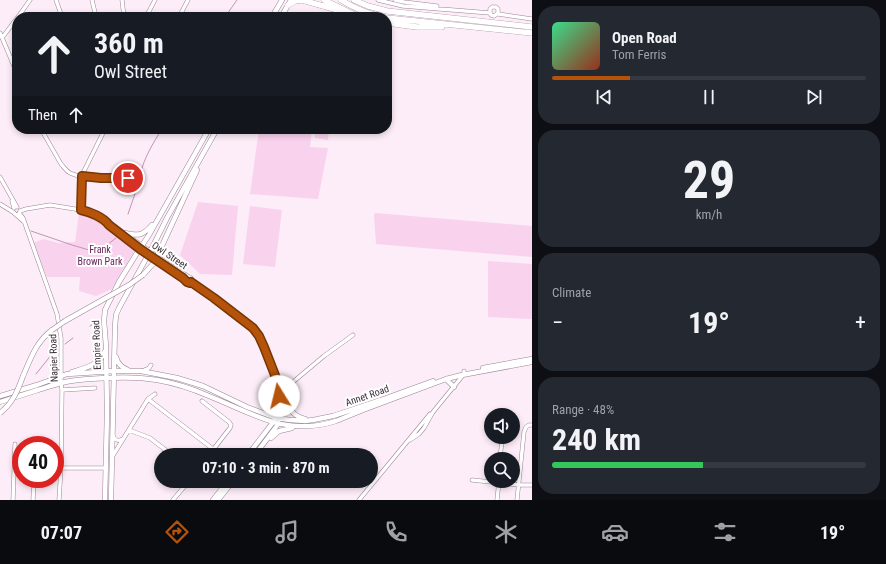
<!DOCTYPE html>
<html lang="en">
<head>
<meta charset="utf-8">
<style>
  :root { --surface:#171b24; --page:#242831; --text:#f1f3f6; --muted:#9ea1a6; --line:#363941; --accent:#b45309 }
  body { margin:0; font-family:"Roboto Condensed",sans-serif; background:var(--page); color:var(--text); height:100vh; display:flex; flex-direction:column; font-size:15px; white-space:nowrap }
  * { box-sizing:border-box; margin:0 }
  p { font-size:13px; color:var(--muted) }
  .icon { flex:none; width:22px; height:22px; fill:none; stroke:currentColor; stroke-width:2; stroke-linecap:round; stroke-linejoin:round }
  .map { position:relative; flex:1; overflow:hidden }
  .sheet { display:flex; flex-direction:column; gap:6px; padding:6px; background:#0d0f14; width:354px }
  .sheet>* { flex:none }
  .top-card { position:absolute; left:12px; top:12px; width:380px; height:122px; border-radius:16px; box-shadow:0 2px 6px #0003; background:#171b24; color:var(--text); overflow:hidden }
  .tools { position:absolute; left:484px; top:408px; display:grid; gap:8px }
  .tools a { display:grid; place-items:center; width:36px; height:36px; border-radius:50%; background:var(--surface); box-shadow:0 2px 6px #0003; font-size:20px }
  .speed { position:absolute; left:12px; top:436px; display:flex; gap:8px; font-size:20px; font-weight:700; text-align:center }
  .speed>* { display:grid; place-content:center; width:52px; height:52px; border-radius:50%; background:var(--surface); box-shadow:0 2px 6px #0003; line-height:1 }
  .speed .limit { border:6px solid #d22; background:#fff; color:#111 }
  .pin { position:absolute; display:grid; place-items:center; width:34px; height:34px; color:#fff; margin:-17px; border:2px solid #fff; border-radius:50%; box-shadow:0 1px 4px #0007 }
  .me { position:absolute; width:44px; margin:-22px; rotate:351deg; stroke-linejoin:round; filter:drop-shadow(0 0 3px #0008) }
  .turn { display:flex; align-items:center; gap:14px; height:84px; padding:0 16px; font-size:18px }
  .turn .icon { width:52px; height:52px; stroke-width:2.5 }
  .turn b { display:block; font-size:28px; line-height:34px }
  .then { display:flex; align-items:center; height:38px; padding:0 16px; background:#0003; gap:8px; font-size:15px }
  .big { font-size:30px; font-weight:700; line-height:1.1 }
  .sheet .widget { flex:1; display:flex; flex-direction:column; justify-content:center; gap:6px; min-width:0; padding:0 14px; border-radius:16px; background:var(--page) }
  .sheet .dial { align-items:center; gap:0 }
  .dial b { font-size:52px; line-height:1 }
  .song { display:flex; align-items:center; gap:12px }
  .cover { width:48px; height:48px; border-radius:6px; background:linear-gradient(135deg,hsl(150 70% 55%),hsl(10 70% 35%)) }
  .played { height:4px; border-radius:2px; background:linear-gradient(90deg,var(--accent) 25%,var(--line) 25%) }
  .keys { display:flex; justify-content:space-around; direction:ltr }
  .heat { display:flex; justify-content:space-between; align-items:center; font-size:22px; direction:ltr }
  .charge { height:6px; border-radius:3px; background:linear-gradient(90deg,#34c759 48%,var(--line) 0) }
  .trip { position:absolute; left:154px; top:448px; width:224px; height:40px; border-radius:20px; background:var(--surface); box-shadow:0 2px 6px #0003; font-weight:700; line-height:40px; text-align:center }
  .tab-bar { display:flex; height:64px; justify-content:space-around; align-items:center; background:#090b0e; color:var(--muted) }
  .tab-bar .icon { width:28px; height:28px }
  .tab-bar .active { color:var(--accent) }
  .tab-bar b { font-size:18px; color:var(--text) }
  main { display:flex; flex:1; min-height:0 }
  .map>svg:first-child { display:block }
  .green { fill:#f9d2ee }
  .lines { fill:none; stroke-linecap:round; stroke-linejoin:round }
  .stream { stroke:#c394b6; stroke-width:1 }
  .minor-casing { stroke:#9c8495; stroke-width:4.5 }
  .major-casing { stroke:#9c8495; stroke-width:5.5 }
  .highway-casing { stroke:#9c8495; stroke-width:6 }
  .minor { stroke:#fff; stroke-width:3.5 }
  .major { stroke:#fff; stroke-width:4.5 }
  .highway { stroke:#fff; stroke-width:5.5 }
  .major-bridge-casing { stroke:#9c8495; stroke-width:5.5; stroke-linecap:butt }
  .major-bridge { stroke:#fff; stroke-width:4.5 }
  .route-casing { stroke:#753606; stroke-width:10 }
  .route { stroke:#b45309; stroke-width:7 }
  .labels { text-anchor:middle; stroke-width:4; stroke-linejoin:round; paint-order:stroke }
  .park-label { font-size:10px; fill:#69235b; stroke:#fff }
  .street-label { font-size:10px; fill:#3a2f37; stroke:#fff }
</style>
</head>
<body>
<main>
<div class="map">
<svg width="532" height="500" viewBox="0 0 532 500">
  <rect width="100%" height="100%" fill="#fdedf8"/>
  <path class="green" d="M259,129H312L310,147L328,148L318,199L250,194Z
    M314,129H329L328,140L315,138V132L314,131Z
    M198,202L238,206L232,275L200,274L180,255Z
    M250,206L282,210L275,267L243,264Z
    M79,213L87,214L137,246L112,289L96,296L79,291L80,277H47L33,243L44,239L58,243L75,242Z
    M375,213L532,226V257L376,244L374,215Z
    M488,261L532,264V319L488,317Z"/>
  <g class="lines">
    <path class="stream" d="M225,17L237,0
      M140,175C144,158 153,143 162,129
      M128,214L138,185
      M31,231L72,245L89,250L94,251L107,245L116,238
      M90,326L98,321
      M65,344L73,338
      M36,374L52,354L58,349"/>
    <defs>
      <path id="minor" d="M56,0L62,17
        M92,0L96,17
        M122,0L124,17
        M378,0L403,6L490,13L491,15L494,16L498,13V9L496,7H492L490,9V13
        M395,0L404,2L437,6
        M498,14L532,19
        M18,17L30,0
        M146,17L155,0
        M179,17L188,0
        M0,33L17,73
        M2,38L17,18
        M41,129L61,164C64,167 66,171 70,173C88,181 110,178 128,178
        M0,177L17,207
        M12,201L14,208
        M0,204L13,212L23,221
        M81,210L83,173L105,129
        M20,211L26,209L50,205L87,211L110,223L167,263L189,277
        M19,213L23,218L57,314L61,338V383L62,390L61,468L59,500
        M106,222L109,225L140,249L186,280
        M186 280a3 3 0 1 1 6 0a3 3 0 1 1-6 0Z
        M191,282L248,323L256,332L264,347L282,390L283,397V406L280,419
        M142,371L149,368L151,365
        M62,390L95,388
        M279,390L287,387L324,356L353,335
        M148,399L213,449
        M202,401L229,422L231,425L230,428L209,455
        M276,418L279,403L280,389
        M129,430L150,438L172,455
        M113,436C115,441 119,441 123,439
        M410,440L419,434L424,428L433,412L464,374V371
        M112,457L148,399L155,394
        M500,459L502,440
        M61,468H106
        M472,480L519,485H532
        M13,500L15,444
        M33,500L34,479
        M173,500L189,481
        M359,500L430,414
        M497,500L499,481
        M517,500L524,432L526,427L529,425H532"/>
      <path id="major" d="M272,17L282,0
        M281,17L291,0
        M125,233C139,236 142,236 152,225
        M160,250L197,170
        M143,275L153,264
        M65,321L97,303
        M116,357C118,364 121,367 128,370
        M483,368L532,359
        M72,372C85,368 100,365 105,351
        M23,376C31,358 36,342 52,330
        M446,379L454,387
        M0,396L37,385L67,374L114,371H141L177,378L203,386L247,407L276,418L290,420L305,421L313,420L333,416L381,400L433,381
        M283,397C287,408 293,416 305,419
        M0,402C13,398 25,394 38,390C45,388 53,385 61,383C76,379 91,379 106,378C124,377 139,377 157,380C175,383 193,389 209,396C254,414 286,437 336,421L363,410L446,379L462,375L532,362
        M271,438L279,431L292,428
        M248,455L274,421
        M255,455L279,423
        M105,500L107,413L106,346L104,321L105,310L119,282L137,253L149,235L209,129
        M111,500L115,326L116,315L119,308L153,246L167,218L217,129
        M213,500L228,481
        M218,500L233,481"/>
      <path id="highway" d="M324,0L359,17
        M341,0C354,8 368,14 383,17
        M354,0L368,6L387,11L532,27
        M288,5L295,1L302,0L352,14
        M387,18L532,33
        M387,23L417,27H442"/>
    </defs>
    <use href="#minor" class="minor-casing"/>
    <use href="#major" class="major-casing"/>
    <use href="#highway" class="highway-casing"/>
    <use href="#minor" class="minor"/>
    <use href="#major" class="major"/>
    <use href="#highway" class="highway"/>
    <defs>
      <path id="major-bridge" d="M153,264L160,250
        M97,303L129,285L143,275
        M52,330L65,321
        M0,413C13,403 18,390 23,376"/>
    </defs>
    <use href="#major-bridge" class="major-bridge-casing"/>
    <use href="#major-bridge" class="major-bridge"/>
  </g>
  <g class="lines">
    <defs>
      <path id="route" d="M128,178H101L82,176L81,210C90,212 103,217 109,225L140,249L183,278L187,282L190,283L191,282L214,298L253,328L259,336L264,347L280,388L279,390V396"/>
    </defs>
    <use href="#route" class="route-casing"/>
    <use href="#route" class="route"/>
  </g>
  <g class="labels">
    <g class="park-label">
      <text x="100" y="253">Frank<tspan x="100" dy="12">Brown Park</tspan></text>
    </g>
    <g class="street-label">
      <text transform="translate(170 255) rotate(34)" y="4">Owl Street</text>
      <text transform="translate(96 345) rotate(-92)" y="4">Empire Road</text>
      <text transform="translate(53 358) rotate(-92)" y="4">Napier Road</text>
      <text transform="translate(367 395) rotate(-19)" y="4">Annet Road</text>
    </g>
  </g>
</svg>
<div class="tools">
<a><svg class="icon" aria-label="sound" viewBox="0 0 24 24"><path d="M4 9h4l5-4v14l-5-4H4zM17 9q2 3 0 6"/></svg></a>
<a><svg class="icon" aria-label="search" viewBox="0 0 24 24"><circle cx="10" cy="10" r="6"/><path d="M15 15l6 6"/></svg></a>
</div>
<div class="speed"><div class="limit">40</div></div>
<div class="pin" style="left:128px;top:178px;background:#d93025"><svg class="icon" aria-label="arrive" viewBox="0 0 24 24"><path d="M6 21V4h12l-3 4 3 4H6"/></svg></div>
<svg class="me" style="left:279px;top:396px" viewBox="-20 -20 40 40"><circle r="19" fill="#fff"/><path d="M0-13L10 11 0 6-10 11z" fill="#b45309"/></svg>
<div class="trip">07:10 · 3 min · 870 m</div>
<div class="top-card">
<div class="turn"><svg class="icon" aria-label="ahead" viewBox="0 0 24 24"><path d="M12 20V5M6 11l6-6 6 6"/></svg><div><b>360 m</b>Owl Street</div></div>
<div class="then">Then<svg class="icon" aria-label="ahead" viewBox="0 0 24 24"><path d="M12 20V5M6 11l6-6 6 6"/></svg></div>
</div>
</div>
<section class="sheet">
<div class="widget">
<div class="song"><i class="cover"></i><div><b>Open Road</b><p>Tom Ferris</p></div></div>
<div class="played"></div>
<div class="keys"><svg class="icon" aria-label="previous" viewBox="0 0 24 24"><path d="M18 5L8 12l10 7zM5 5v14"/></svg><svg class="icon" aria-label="pause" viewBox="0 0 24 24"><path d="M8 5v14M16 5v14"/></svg><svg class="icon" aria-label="next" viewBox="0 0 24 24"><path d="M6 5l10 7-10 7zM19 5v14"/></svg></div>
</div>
<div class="widget dial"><b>29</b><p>km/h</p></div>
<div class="widget"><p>Climate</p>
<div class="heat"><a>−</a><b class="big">19°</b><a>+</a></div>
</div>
<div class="widget"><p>Range · 48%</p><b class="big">240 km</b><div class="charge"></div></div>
</section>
</main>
<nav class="tab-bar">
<b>07:07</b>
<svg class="icon active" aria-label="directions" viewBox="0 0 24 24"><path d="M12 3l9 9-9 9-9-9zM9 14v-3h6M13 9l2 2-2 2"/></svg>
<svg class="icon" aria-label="music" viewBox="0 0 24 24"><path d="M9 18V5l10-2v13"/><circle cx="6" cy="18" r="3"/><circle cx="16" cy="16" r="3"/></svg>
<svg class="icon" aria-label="phone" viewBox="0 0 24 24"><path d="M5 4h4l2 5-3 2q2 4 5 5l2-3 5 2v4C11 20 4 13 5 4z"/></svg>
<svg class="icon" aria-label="climate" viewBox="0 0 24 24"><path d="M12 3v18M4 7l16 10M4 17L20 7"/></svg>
<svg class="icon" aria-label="car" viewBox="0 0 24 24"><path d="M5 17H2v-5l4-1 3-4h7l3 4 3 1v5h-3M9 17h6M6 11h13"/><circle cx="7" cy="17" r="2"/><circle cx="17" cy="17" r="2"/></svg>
<svg class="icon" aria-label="filters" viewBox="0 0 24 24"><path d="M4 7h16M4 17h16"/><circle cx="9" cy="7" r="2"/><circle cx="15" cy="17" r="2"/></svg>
<b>19°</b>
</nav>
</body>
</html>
